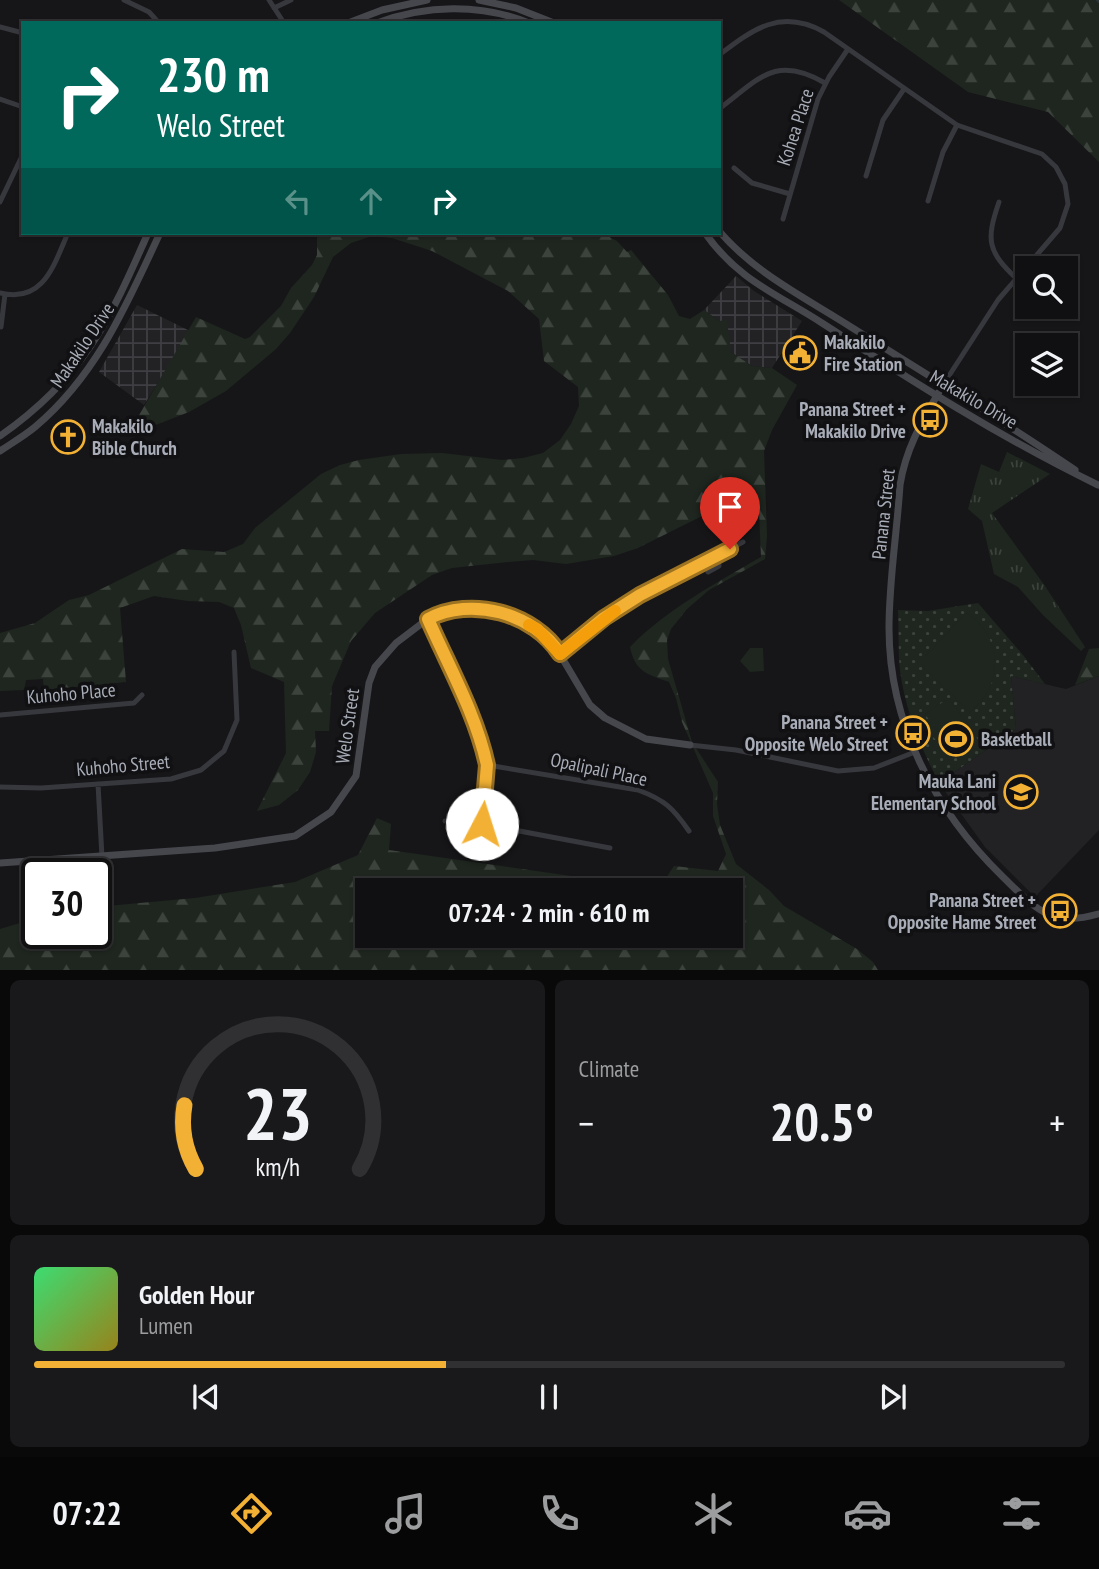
<!DOCTYPE html>
<html lang="en">
<head>
<meta charset="utf-8">
<style>
  :root { --surface:#101012; --page:#19191b; --text:#f1f3f6; --muted:#9c9d9f; --line:#303032; --accent:#f2b134 }
  body { margin:0; font-family:"PT Sans Narrow",sans-serif; background:var(--page); color:var(--text); height:100vh; display:flex; flex-direction:column; font-size:26px; white-space:nowrap }
  * { box-sizing:border-box; margin:0 }
  p { font-size:23px; color:var(--muted) }
  .icon { flex:none; width:38px; height:38px; fill:none; stroke:currentColor; stroke-width:2; stroke-linecap:round; stroke-linejoin:round }
  .map { position:relative; height:970px; overflow:hidden }
  .side { display:flex; flex-direction:column; gap:10px; padding:10px; background:#09090a; flex:1 }
  .side>* { flex:none }
  .banner { position:absolute; left:21px; top:21px; width:700px; height:214px; border-radius:0px; box-shadow:0 2px 5px #0004,0 0 0 2px var(--line); background:#00695c; color:#fff; overflow:hidden }
  .buttons { position:absolute; left:1015px; top:256px; display:grid; gap:14px }
  .buttons a { display:grid; place-items:center; width:63px; height:63px; border-radius:0px; background:var(--surface); box-shadow:0 2px 5px #0004,0 0 0 2px var(--line); font-size:35px }
  .speed { position:absolute; left:21px; top:858px; display:flex; gap:14px; font-size:35px; font-weight:700; text-align:center }
  .speed>* { display:grid; place-content:center; width:91px; height:91px; border-radius:50%; background:var(--surface); box-shadow:0 2px 5px #0004,0 0 0 2px var(--line); line-height:1 }
  .speed .limit { border:4px solid #111; border-radius:10px; background:#fff; color:#111 }
  .pin { position:absolute; display:grid; place-items:center; width:60px; height:60px; color:#fff; margin:-72px -30px; border-radius:50% 50% 50% 0; rotate:-45deg; box-shadow:0 0 7px #0007 }
  .pin .icon { rotate:45deg }
  .me { position:absolute; width:77px; margin:-38px; rotate:5deg; stroke-linejoin:round; filter:drop-shadow(0 0 5px #0008) }
  .turn { display:flex; align-items:center; gap:24px; height:147px; padding:0 21px; font-size:32px }
  .turn .icon { width:91px; height:91px; stroke-width:2.5 }
  .turn b { display:block; font-size:49px; line-height:60px }
  .lanes { display:flex; align-items:center; height:66px; padding:0 21px; background:#0003; justify-content:center; gap:35px; direction:ltr }
  .lanes .off { opacity:.35 }
  .big { font-size:52px; font-weight:800; line-height:1.1 }
  .side .tile { flex:1; display:flex; flex-direction:column; justify-content:center; gap:10px; min-width:0; padding:0 24px; border-radius:10px; background:var(--page) }
  .side .dial { align-items:center; gap:0 }
  .dial svg { height:182px; overflow:visible; fill:none; stroke:var(--line); stroke-width:7; stroke-linecap:round; text-anchor:middle }
  .dial text { fill:var(--text); stroke:none }
  .song { display:flex; align-items:center; gap:21px }
  .cover { width:84px; height:84px; border-radius:10px; background:linear-gradient(135deg,hsl(140 70% 55%),hsl(50 70% 35%)) }
  .played { height:7px; border-radius:4px; background:linear-gradient(90deg,var(--accent) 40%,var(--line) 40%) }
  .keys { display:flex; justify-content:space-around; direction:ltr }
  .heat { display:flex; justify-content:space-between; align-items:center; font-size:38px; direction:ltr }
  .side .tiles { flex:1; display:grid; gap:10px; grid-template-columns:1fr 1fr }
  .tile:last-child { grid-column:span 2 }
  .trip { position:absolute; left:355px; top:878px; width:388px; height:70px; border-radius:0px; background:var(--surface); box-shadow:0 2px 5px #0004,0 0 0 2px var(--line); font-weight:800; line-height:70px; text-align:center }
  .dock { display:flex; height:112px; justify-content:space-around; align-items:center; background:#060607; color:var(--muted) }
  .dock .icon { width:49px; height:49px }
  .dock .on { color:var(--accent) }
  .dock b { font-size:32px; color:var(--text) }
  .map>svg:first-child { display:block }
  .built { fill:#222225 }
  .industrial { fill:url(#industrial-grid) }
  .grass { fill:url(#grass-tufts) }
  .forest { fill:url(#forest-firs) }
  .park { fill:url(#park-dots) }
  .pitch { fill:#1e261f }
  .lines { fill:none; stroke-linecap:round; stroke-linejoin:round }
  .stream { stroke:#2c353c; stroke-width:2 }
  .street { stroke:#37383d; stroke-width:5 }
  .secondary { stroke:#45474d; stroke-width:7 }
  .route-casing { stroke:#9d7322; stroke-width:18 }
  .route { stroke:#f2b134; stroke-width:12 }
  .slow { stroke:#f59e0b; stroke-width:12 }
  .labels { text-anchor:middle; stroke-width:7; stroke-linejoin:round; paint-order:stroke }
  .street-label { font-size:19px; fill:#a8adb8; stroke:#111113 }
  .poi-label { font-size:19px; font-weight:bold; fill:#a8adb8; stroke:#111113; text-anchor:end }
</style>
</head>
<body>
<div class="map">
<svg width="1099" height="971" viewBox="0 0 1099 971">
  <defs>
    <pattern id="industrial-grid" width="8" height="8" patternUnits="userSpaceOnUse" patternTransform="scale(1.75)"><rect width="8" height="8" fill="#222225"/><path d="M0 4h8M4 0v8" fill="none" stroke="#3f3f43"/></pattern>
    <pattern id="grass-tufts" width="24" height="20" patternUnits="userSpaceOnUse" patternTransform="scale(1.75)"><rect width="24" height="20" fill="#1e261f"/><path d="M3 7l-1-3M5 7V3M7 7l1-3M15 17l-1-3M17 17v-4M19 17l1-3" fill="none" stroke="#3c433d"/></pattern>
    <pattern id="forest-firs" width="22" height="20" patternUnits="userSpaceOnUse" patternTransform="scale(1.75)"><rect width="22" height="20" fill="#1e261f"/><path d="M5 1l3.5 6h-7zM16 11l3.5 6h-7z" fill="#3c433d"/></pattern>
    <pattern id="park-dots" width="8" height="8" patternUnits="userSpaceOnUse" patternTransform="scale(1.75)"><rect width="8" height="8" fill="#1e261f"/><path d="M2 2h.1M6 6h.1" fill="none" stroke="#3c433d" stroke-width="1.8" stroke-linecap="round"/></pattern>
  </defs>
  <rect width="100%" height="100%" fill="#161618"/>
  <path class="built" d="M1011,676L1066,689L1099,676V830L1035,897L985,847L939,783L1016,729Z"/>
  <path class="industrial" d="M736,276L754,291L802,321L772,368L752,366L731,352L719,321L704,310Z
    M137,305L190,331L144,405L99,372Z"/>
  <path class="grass" d="M1007,452L1050,474L992,513L1045,586L1085,647L1081,651L1043,615L1018,587L994,574L982,521L968,509L981,464L999,472Z"/>
  <path class="forest" d="M839,0H1099V162L1048,112L968,92Z
    M317,233H596L601,237L604,234L617,241L627,252L631,250L668,295L679,316L690,319L704,310L719,321L727,320L731,352L752,366L772,368L797,385L772,430L764,451L767,536L765,559L709,590L687,609L671,629L667,640L668,659L692,742L718,782L717,804L720,825L736,864L769,890L784,906L857,949L873,962L878,970H0V929L37,918V933H96V907L195,898L295,882L358,855L377,818L391,824L389,850L571,876L646,891H368V936H732V891H648L662,884L674,866L718,871L726,854L713,816V793L682,722L676,698L669,682C646,674 635,671 630,647C667,609 715,584 761,557L759,511L746,494L638,548L614,556L566,564L533,560L508,562L452,568L432,575L375,613L351,641L332,686L329,731H315L316,752L310,772L298,790L279,805L257,811L286,753L284,682L251,668L241,625L234,608L219,602L188,601L154,596L120,608L126,682L44,690L43,679L26,680L24,690L0,691V633L35,623L69,600L89,595L182,549L224,552L243,544L255,528L321,474L340,465L359,460L401,454L442,453L502,460L523,458L543,453L560,440L571,424L579,406L578,387L544,361L539,319L508,291L432,251L392,238L372,236L351,243L333,257L314,297L290,333L276,349L226,391L189,412L127,436L196,317L245,339L250,337L281,306L291,288L312,265L317,255Z
    M1099,648V676L1075,685L1089,649Z"/>
  <path class="park" d="M978,603L1023,655L1045,684L1011,676L1016,729L939,783C921,748 905,710 900,670C898,651 899,630 898,610L928,611Z"/>
  <path class="pitch" d="M966,613C1003,636 1005,685 970,712L923,667L924,658Z
    M750,648H763L764,671L750,672L740,661Z
    M949,698L979,741L950,761L933,736L938,732L925,714Z"/>
  <g class="lines">
    <path class="stream" d="M1097,0L1099,2"/>
    <path class="street" d="M124,0L149,12L159,23
      M269,0L284,23
      M274,8L291,0
      M0,27L23,33
      M719,55C753,29 781,8 824,32L957,125L1042,154L1056,167L1065,184L1068,204L1060,228L998,300L943,385
      M0,99L23,107
      M719,109C759,79 775,54 825,83
      M734,168L752,183L790,194
      M866,176L883,120L904,89
      M928,201L943,152L957,125
      M0,202L23,154
      M999,202C986,240 987,251 1017,279
      M783,219L818,99L829,77L848,49
      M0,293C44,304 54,264 68,233
      M1,327L5,294
      M708,572L719,566L718,555
      M428,619C449,667 475,714 487,765L482,824
      M560,654L604,618L641,595L743,542
      M0,715L134,703L142,695
      M690,745L736,750L838,771L874,768L915,752
      M487,765L638,790C665,800 673,808 689,831
      M98,784L102,857
      M0,787L41,788L171,779L201,770L224,751L237,720L234,652
      M445,821L482,824L610,848"/>
    <path class="secondary" d="M479,0L516,8L554,23
      M348,23L382,10L427,0
      M377,23C425,5 480,3 529,23
      M719,231C756,274 804,297 851,327C926,374 1002,420 1075,470
      M705,233C738,280 777,294 822,323C912,381 1001,438 1098,485
      M943,385C924,418 906,447 900,485C897,533 889,580 889,628C889,724 935,811 1003,877C1035,908 1050,928 1098,914
      M0,436C83,378 109,322 148,233
      M0,451C12,443 24,436 35,427C97,375 127,304 160,233
      M0,863L215,848L295,836L331,812L356,776L369,683L375,667L396,643L421,624L439,613L464,608L489,610L511,616L537,629L555,646L590,705L605,718L646,739L690,745"/>
  </g>
  <g class="lines">
    <defs>
      <path id="route" d="M482,824L487,765C476,714 449,667 428,619C471,596 534,613 560,654L604,618L640,595L730,549"/>
    </defs>
    <use href="#route" class="route-casing"/>
    <use href="#route" class="route"/>
    <path class="slow" d="M529,625L537,629L560,654L615,611"/>
  </g>
  <defs>
    <symbol id="civic-ring" viewBox="-11 -11 22 22"><circle r="9.5" fill="#111113" stroke="#f2b134" stroke-width="1.5"/><path d="M-.6-6.5H3V-4.5H.6V-3L4-1V1h2V6H-6V1h2V-1L-.6-3ZM-1.2 2.5V6h2.4V2.5Z" fill="#f2b134"/></symbol>
    <symbol id="bus-ring" viewBox="-11 -11 22 22"><circle r="9.5" fill="#111113" stroke="#f2b134" stroke-width="1.5"/><path d="M-5-6H5V4H4V6H2V4H-2V6H-4V4H-5ZM-3.5-4V0h7V-4ZM-3.5 1.2v1.5H-2V1.2ZM2 1.2v1.5H3.5V1.2Z" fill="#f2b134"/></symbol>
    <symbol id="church-ring" viewBox="-11 -11 22 22"><circle r="9.5" fill="#111113" stroke="#f2b134" stroke-width="1.5"/><path d="M-1.2-6h2.4v3.5h3.3v2.4h-3.3V6h-2.4V-.1h-3.3v-2.4h3.3Z" fill="#f2b134"/></symbol>
    <symbol id="stadium-ring" viewBox="-11 -11 22 22"><circle r="9.5" fill="#111113" stroke="#f2b134" stroke-width="1.5"/><path d="M0-5a6.5 5 0 1 0 0 10a6.5 5 0 1 0 0-10ZM-3.5-1.8h7v3.6h-7Z" fill="#f2b134"/></symbol>
    <symbol id="school-ring" viewBox="-11 -11 22 22"><circle r="9.5" fill="#111113" stroke="#f2b134" stroke-width="1.5"/><path d="M0-5L7-2L0 1L-7-2ZM-4 1L0 2.5L4 1V4Q0 6-4 4Z" fill="#f2b134"/></symbol>
  </defs>
  <g fill-rule="evenodd">
    <use href="#civic-ring" x="781" y="334" width="38" height="38"/>
    <use href="#bus-ring" x="911" y="401" width="38" height="38"/>
    <use href="#church-ring" x="49" y="418" width="38" height="38"/>
    <use href="#bus-ring" x="894" y="714" width="38" height="38"/>
    <use href="#stadium-ring" x="937" y="720" width="38" height="38"/>
    <use href="#school-ring" x="1002" y="773" width="38" height="38"/>
    <use href="#bus-ring" x="1041" y="892" width="38" height="38"/>
  </g>
  <g class="labels">
    <g class="street-label">
      <text transform="translate(795 127) rotate(-72)" y="7">Kohea Place</text>
      <text transform="translate(82 345) rotate(-56)" y="7">Makakilo Drive</text>
      <text transform="translate(974 399) rotate(30)" y="7">Makakilo Drive</text>
      <text transform="translate(883 514) rotate(-84)" y="7">Panana Street</text>
      <text transform="translate(71 693) rotate(-5)" y="7">Kuhoho Place</text>
      <text transform="translate(347 726) rotate(-82)" y="7">Welo Street</text>
      <text transform="translate(123 765) rotate(-5)" y="7">Kuhoho Street</text>
      <text transform="translate(599 769) rotate(12)" y="7">Opalipali Place</text>
    </g>
    <g class="poi-label">
      <text x="824" y="349" text-anchor="start">Makakilo<tspan x="824" dy="22">Fire Station</tspan></text>
      <text x="906" y="416">Panana Street +<tspan x="906" dy="22">Makakilo Drive</tspan></text>
      <text x="92" y="433" text-anchor="start">Makakilo<tspan x="92" dy="22">Bible Church</tspan></text>
      <text x="888" y="729">Panana Street +<tspan x="888" dy="22">Opposite Welo Street</tspan></text>
      <text x="981" y="746" text-anchor="start">Basketball</text>
      <text x="996" y="788">Mauka Lani<tspan x="996" dy="22">Elementary School</tspan></text>
      <text x="1036" y="907">Panana Street +<tspan x="1036" dy="22">Opposite Hame Street</tspan></text>
    </g>
  </g>
</svg>
<div class="buttons">
<a><svg class="icon" aria-label="search" viewBox="0 0 24 24"><circle cx="10" cy="10" r="6"/><path d="M15 15l6 6"/></svg></a>
<a><svg class="icon" aria-label="layers" viewBox="0 0 24 24"><path d="M12 4l9 5-9 5-9-5zM3 14l9 5 9-5"/></svg></a>
</div>
<div class="speed"><div class="limit">30</div></div>
<div class="pin" style="left:730px;top:549px;background:#d93025"><svg class="icon" aria-label="arrive" viewBox="0 0 24 24"><path d="M6 21V4h12l-3 4 3 4H6"/></svg></div>
<svg class="me" style="left:482px;top:824px" viewBox="-20 -20 40 40"><circle r="19" fill="#fff"/><path d="M0-13L10 11 0 6-10 11z" fill="#f2b134"/></svg>
<div class="trip">07:24 · 2 min · 610 m</div>
<div class="banner">
<div class="turn"><svg class="icon" aria-label="right" viewBox="0 0 24 24"><path d="M7 20v-9h11M14 6l5 5-5 5"/></svg><div><b>230 m</b>Welo Street</div></div>
<div class="lanes"><svg class="icon off" aria-label="left" viewBox="0 0 24 24"><path d="M17 20v-9H6M10 6l-5 5 5 5"/></svg><svg class="icon off" aria-label="ahead" viewBox="0 0 24 24"><path d="M12 20V5M6 11l6-6 6 6"/></svg><svg class="icon" aria-label="right" viewBox="0 0 24 24"><path d="M7 20v-9h11M14 6l5 5-5 5"/></svg></div>
</div>
</div>
<section class="side">
<div class="tiles">
<div class="tile dial"><svg viewBox="0 0 100 80">
<path d="M14 69A42 42 0 1 1 86 69"/>
<path d="M14 69A42 42 0 0 1 9 41" stroke="#f2b134"/>
<text x="50" y="56" font-size="32" font-weight="700">23</text>
<text x="50" y="72" font-size="11">km/h</text>
</svg></div>
<div class="tile"><p>Climate</p>
<div class="heat"><a>−</a><b class="big">20.5°</b><a>+</a></div>
</div>
<div class="tile">
<div class="song"><i class="cover"></i><div><b>Golden Hour</b><p>Lumen</p></div></div>
<div class="played"></div>
<div class="keys"><svg class="icon" aria-label="previous" viewBox="0 0 24 24"><path d="M18 5L8 12l10 7zM5 5v14"/></svg><svg class="icon" aria-label="pause" viewBox="0 0 24 24"><path d="M8 5v14M16 5v14"/></svg><svg class="icon" aria-label="next" viewBox="0 0 24 24"><path d="M6 5l10 7-10 7zM19 5v14"/></svg></div>
</div>
</div>
</section>
<nav class="dock">
<b>07:22</b>
<svg class="icon on" aria-label="directions" viewBox="0 0 24 24"><path d="M12 3l9 9-9 9-9-9zM9 14v-3h6M13 9l2 2-2 2"/></svg>
<svg class="icon" aria-label="music" viewBox="0 0 24 24"><path d="M9 18V5l10-2v13"/><circle cx="6" cy="18" r="3"/><circle cx="16" cy="16" r="3"/></svg>
<svg class="icon" aria-label="phone" viewBox="0 0 24 24"><path d="M5 4h4l2 5-3 2q2 4 5 5l2-3 5 2v4C11 20 4 13 5 4z"/></svg>
<svg class="icon" aria-label="climate" viewBox="0 0 24 24"><path d="M12 3v18M4 7l16 10M4 17L20 7"/></svg>
<svg class="icon" aria-label="car" viewBox="0 0 24 24"><path d="M5 17H2v-5l4-1 3-4h7l3 4 3 1v5h-3M9 17h6M6 11h13"/><circle cx="7" cy="17" r="2"/><circle cx="17" cy="17" r="2"/></svg>
<svg class="icon" aria-label="filters" viewBox="0 0 24 24"><path d="M4 7h16M4 17h16"/><circle cx="9" cy="7" r="2"/><circle cx="15" cy="17" r="2"/></svg>
</nav>
</body>
</html>
